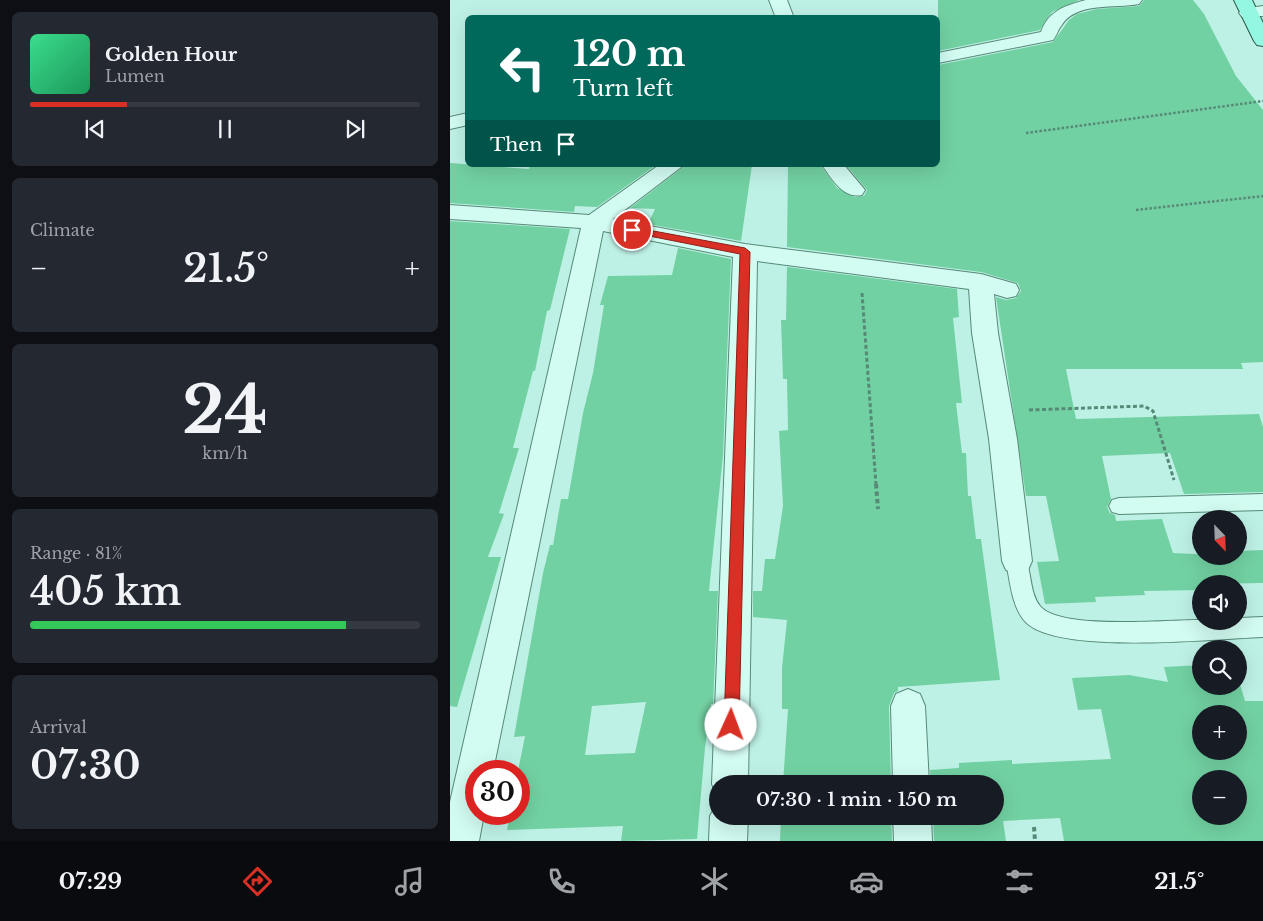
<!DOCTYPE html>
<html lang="en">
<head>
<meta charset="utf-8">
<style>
  :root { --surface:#171b24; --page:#242831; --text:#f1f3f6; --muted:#9ea1a6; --line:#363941; --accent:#d93025 }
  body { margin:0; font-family:"Libre Baskerville",serif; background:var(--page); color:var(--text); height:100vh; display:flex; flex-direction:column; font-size:19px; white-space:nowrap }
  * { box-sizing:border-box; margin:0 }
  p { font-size:16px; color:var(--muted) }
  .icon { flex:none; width:28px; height:28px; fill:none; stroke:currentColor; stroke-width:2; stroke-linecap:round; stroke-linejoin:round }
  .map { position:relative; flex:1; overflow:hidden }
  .sheet { display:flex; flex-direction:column; gap:12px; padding:12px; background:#0d0f14; width:450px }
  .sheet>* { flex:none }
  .guide { position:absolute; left:15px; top:15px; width:475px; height:152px; border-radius:8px; box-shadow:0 5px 20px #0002; background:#00695c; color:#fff; overflow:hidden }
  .needle { width:32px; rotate:157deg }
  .buttons { position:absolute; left:742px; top:510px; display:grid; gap:10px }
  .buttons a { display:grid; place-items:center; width:55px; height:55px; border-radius:50%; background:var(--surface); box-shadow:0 5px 20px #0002; font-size:25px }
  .speed { position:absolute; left:15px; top:760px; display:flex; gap:10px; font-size:25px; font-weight:700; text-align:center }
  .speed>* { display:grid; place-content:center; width:65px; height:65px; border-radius:50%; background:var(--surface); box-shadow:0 5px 20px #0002; line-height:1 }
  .speed .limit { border:8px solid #d22; background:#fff; color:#111 }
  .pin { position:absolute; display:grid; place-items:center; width:42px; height:42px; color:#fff; margin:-21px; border:2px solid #fff; border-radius:50%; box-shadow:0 1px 5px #0007 }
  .me { position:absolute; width:55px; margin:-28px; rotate:2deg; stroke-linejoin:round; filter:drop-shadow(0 0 4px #0008) }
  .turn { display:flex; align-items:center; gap:18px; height:105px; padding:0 25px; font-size:22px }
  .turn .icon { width:65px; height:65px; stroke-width:2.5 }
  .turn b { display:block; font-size:35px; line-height:42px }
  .then { display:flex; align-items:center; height:48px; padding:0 25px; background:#0003; gap:10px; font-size:19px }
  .big { font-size:38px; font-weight:600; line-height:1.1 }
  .sheet .widget { flex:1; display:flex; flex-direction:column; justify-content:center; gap:8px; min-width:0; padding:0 18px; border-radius:8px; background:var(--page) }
  .sheet .dial { align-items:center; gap:0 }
  .dial b { font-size:65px; line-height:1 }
  .song { display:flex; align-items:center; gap:15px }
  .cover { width:60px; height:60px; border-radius:8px; background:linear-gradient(135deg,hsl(150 70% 55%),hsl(150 70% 35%)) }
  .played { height:5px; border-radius:2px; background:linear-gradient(90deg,var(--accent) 25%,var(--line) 25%) }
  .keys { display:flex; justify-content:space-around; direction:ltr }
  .heat { display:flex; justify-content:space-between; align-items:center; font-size:28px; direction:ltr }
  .charge { height:8px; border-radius:4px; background:linear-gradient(90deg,#34c759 81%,var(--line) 0) }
  .trip { position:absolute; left:259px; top:775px; width:295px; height:50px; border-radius:25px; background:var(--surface); box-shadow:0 5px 20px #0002; font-weight:600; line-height:50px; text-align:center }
  .tab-bar { display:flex; height:80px; justify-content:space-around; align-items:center; background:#090b0e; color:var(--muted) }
  .tab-bar .icon { width:35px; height:35px }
  .tab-bar .selected { color:var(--accent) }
  .tab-bar b { font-size:22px; color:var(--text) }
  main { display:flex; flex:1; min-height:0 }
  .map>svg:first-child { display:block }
  .building { fill:#72d1a2; fill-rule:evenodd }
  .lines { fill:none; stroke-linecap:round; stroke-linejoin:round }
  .service-casing { stroke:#568a76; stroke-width:2 }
  .minor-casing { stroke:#568a76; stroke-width:2 }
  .primary-casing { stroke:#2b5744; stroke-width:2 }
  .path-far2 { stroke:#568a76; stroke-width:2.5; stroke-dasharray:2.5 2; stroke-linecap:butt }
  .path-far1 { stroke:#568a76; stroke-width:3; stroke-dasharray:4 2.5; stroke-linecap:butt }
  .path { stroke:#568a76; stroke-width:4; stroke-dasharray:4.5 3; stroke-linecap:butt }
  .service { fill:#d2fbf2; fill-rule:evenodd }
  .minor { fill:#d2fbf2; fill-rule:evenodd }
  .primary { fill:#93f7e1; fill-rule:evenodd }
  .route { fill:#d93025; stroke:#8d1f18 }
</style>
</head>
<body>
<main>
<section class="sheet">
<div class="widget">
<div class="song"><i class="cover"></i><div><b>Golden Hour</b><p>Lumen</p></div></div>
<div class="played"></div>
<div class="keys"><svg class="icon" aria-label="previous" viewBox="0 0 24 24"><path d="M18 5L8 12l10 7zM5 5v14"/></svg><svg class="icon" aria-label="pause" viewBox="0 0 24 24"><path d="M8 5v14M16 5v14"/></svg><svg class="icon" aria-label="next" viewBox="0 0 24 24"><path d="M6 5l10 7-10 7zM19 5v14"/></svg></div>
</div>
<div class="widget"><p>Climate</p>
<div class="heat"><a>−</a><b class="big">21.5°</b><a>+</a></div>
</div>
<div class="widget dial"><b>24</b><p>km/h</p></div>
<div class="widget"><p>Range · 81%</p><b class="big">405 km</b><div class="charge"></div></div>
<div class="widget"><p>Arrival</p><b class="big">07:30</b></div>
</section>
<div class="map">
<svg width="813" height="841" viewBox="0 0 813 841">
  <rect width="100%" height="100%" fill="#bef1e6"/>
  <path class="building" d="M488,0H629L602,12L590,30L488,51Z
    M694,0H743L754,14L786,76L813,110V362L791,363L793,369H616L626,419L809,414L813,427V492L734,494L720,453L652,456L661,499L657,507L660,513L665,515L666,521L712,519L723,553L789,556V551L813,550V583L751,584V590L694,591L695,595L645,597L646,602L595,604L587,562L609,561L596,496H576L546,297L556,300L566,298L571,291L568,283L531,272L337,247L338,165H370L387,188L405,197L414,196L417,190L396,165H488V65L603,42L619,20L627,14L647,9L689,6Z
    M0,163L79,169L80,165H206L147,207L125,206L124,212L0,203Z
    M236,165H302L291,241L198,224L205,209L180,208Z
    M0,221L120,229L100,310L97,311L85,371H83L63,448H69L49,513L54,514L38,557H51L7,707L0,706Z
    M228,248L281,259L273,455L259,591H268L263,704H261L255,748L247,839L171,841L173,826L57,830L60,814H69L68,771L75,736L64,737L93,573L100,545H103L111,499H118L133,413L143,373L154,305H150L158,276L222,275ZM196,702L185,753L135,755L142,706Z
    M337,267L507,289L509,317L503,318L512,403H506L512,453H516L518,496H521L526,539H531L550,680L448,687V691L444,693L439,706L441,784H333L338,709H332V668L337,620L303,617V591H312L315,559H325L333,506L329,431L338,430L337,379H333L331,320H336Z
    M751,665V686H789V681L795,701H813V841H614L610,818L553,821L556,841H484L483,816H545V784H481L480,770L509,768V763L562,760V764L661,759L651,709L628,710L622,678L679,675L718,682L714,667ZM751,714H789V751H751ZM751,779H789V816H751Z
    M331,816H441L442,841H330Z"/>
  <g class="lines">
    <defs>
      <path id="service" d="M813,494V510L669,514L662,512L659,506L662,500L669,498Z
        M567,552L574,555C582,570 579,592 590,606C609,630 716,620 748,620C759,620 775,621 789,621V618L813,617V637C762,639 617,654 579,625C562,612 560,581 556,561L560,555Z"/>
      <path id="minor" d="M319,0H337L344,18H326Z
        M636,0H692L689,4C666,9 626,1 611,26C608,30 607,35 603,40L488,63V53L591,32C598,11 616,5 636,0Z
        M813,6V16L792,17L789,13L792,9Z
        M18,113V125L0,129V117Z
        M209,165H234L163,219L295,244L531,274L566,284L569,290L566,296L557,298L544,294L548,333L567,439L582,561L578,570L567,574L556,570L552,561L539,439L522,333L519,289L307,261L298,784H268L267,797L262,784L283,257L153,231L43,771H26V814H34L29,841H0V802L131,228L0,219V205L139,215Z
        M372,165H394L415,190L412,195C393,199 382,179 372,165Z
        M458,689L470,694L475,706L479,784H443L441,706L446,694Z
        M268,802V816H298L297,841H259L260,816Z
        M443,816H481L482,841H444Z"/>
      <path id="primary" d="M784,0H802L813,23V46L807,45L804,41Z"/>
    </defs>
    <use href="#service" class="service-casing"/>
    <use href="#minor" class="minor-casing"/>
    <use href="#primary" class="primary-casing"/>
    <path class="path-far2" d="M576,133L813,101
      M686,210L813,196"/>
    <path class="path-far1" d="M412,293L426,485
      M579,410L694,406L703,411L724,480"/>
    <path class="path" d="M426,484L428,509
      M584,827L585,841"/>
    <use href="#service" class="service"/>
    <use href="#minor" class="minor"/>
    <use href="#primary" class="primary"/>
  </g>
  <path class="route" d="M182,227L295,248L300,252L289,725L286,730L281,732L276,730L274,725L290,254L179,232L177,230Z"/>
</svg>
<div class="buttons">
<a><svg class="needle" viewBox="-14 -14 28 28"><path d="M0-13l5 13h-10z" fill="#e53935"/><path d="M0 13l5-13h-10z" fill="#9ea1a6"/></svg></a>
<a><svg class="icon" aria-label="sound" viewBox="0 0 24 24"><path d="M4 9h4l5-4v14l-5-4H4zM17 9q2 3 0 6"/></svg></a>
<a><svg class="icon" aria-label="search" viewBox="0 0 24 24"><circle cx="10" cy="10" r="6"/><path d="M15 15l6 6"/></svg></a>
<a>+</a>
<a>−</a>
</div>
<div class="speed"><div class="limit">30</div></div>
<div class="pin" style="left:182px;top:230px;background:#d93025"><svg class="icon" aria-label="arrive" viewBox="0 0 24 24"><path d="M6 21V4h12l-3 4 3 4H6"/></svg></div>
<svg class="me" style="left:281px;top:725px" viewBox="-20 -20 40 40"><circle r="19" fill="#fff"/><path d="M0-13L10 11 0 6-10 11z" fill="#d93025"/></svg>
<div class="trip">07:30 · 1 min · 150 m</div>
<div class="guide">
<div class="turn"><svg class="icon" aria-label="left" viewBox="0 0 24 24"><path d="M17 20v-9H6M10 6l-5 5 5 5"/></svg><div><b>120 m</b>Turn left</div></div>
<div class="then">Then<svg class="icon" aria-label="arrive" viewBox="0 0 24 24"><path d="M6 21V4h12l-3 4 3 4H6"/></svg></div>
</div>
</div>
</main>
<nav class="tab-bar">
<b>07:29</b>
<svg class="icon selected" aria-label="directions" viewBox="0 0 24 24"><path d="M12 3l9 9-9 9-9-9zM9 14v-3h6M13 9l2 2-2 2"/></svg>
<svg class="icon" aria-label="music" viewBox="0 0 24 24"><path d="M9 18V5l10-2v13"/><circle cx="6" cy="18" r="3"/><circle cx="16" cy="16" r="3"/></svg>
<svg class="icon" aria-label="phone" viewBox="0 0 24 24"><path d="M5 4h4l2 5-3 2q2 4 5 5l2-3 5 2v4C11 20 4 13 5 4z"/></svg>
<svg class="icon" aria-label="climate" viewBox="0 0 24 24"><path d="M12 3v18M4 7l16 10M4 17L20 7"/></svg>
<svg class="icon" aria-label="car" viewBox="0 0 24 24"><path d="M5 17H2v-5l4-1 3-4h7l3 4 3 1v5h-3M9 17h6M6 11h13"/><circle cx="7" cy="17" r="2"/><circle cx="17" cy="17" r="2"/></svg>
<svg class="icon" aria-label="filters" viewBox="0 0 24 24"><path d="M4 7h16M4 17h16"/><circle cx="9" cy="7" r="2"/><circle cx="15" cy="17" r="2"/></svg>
<b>21.5°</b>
</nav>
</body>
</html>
